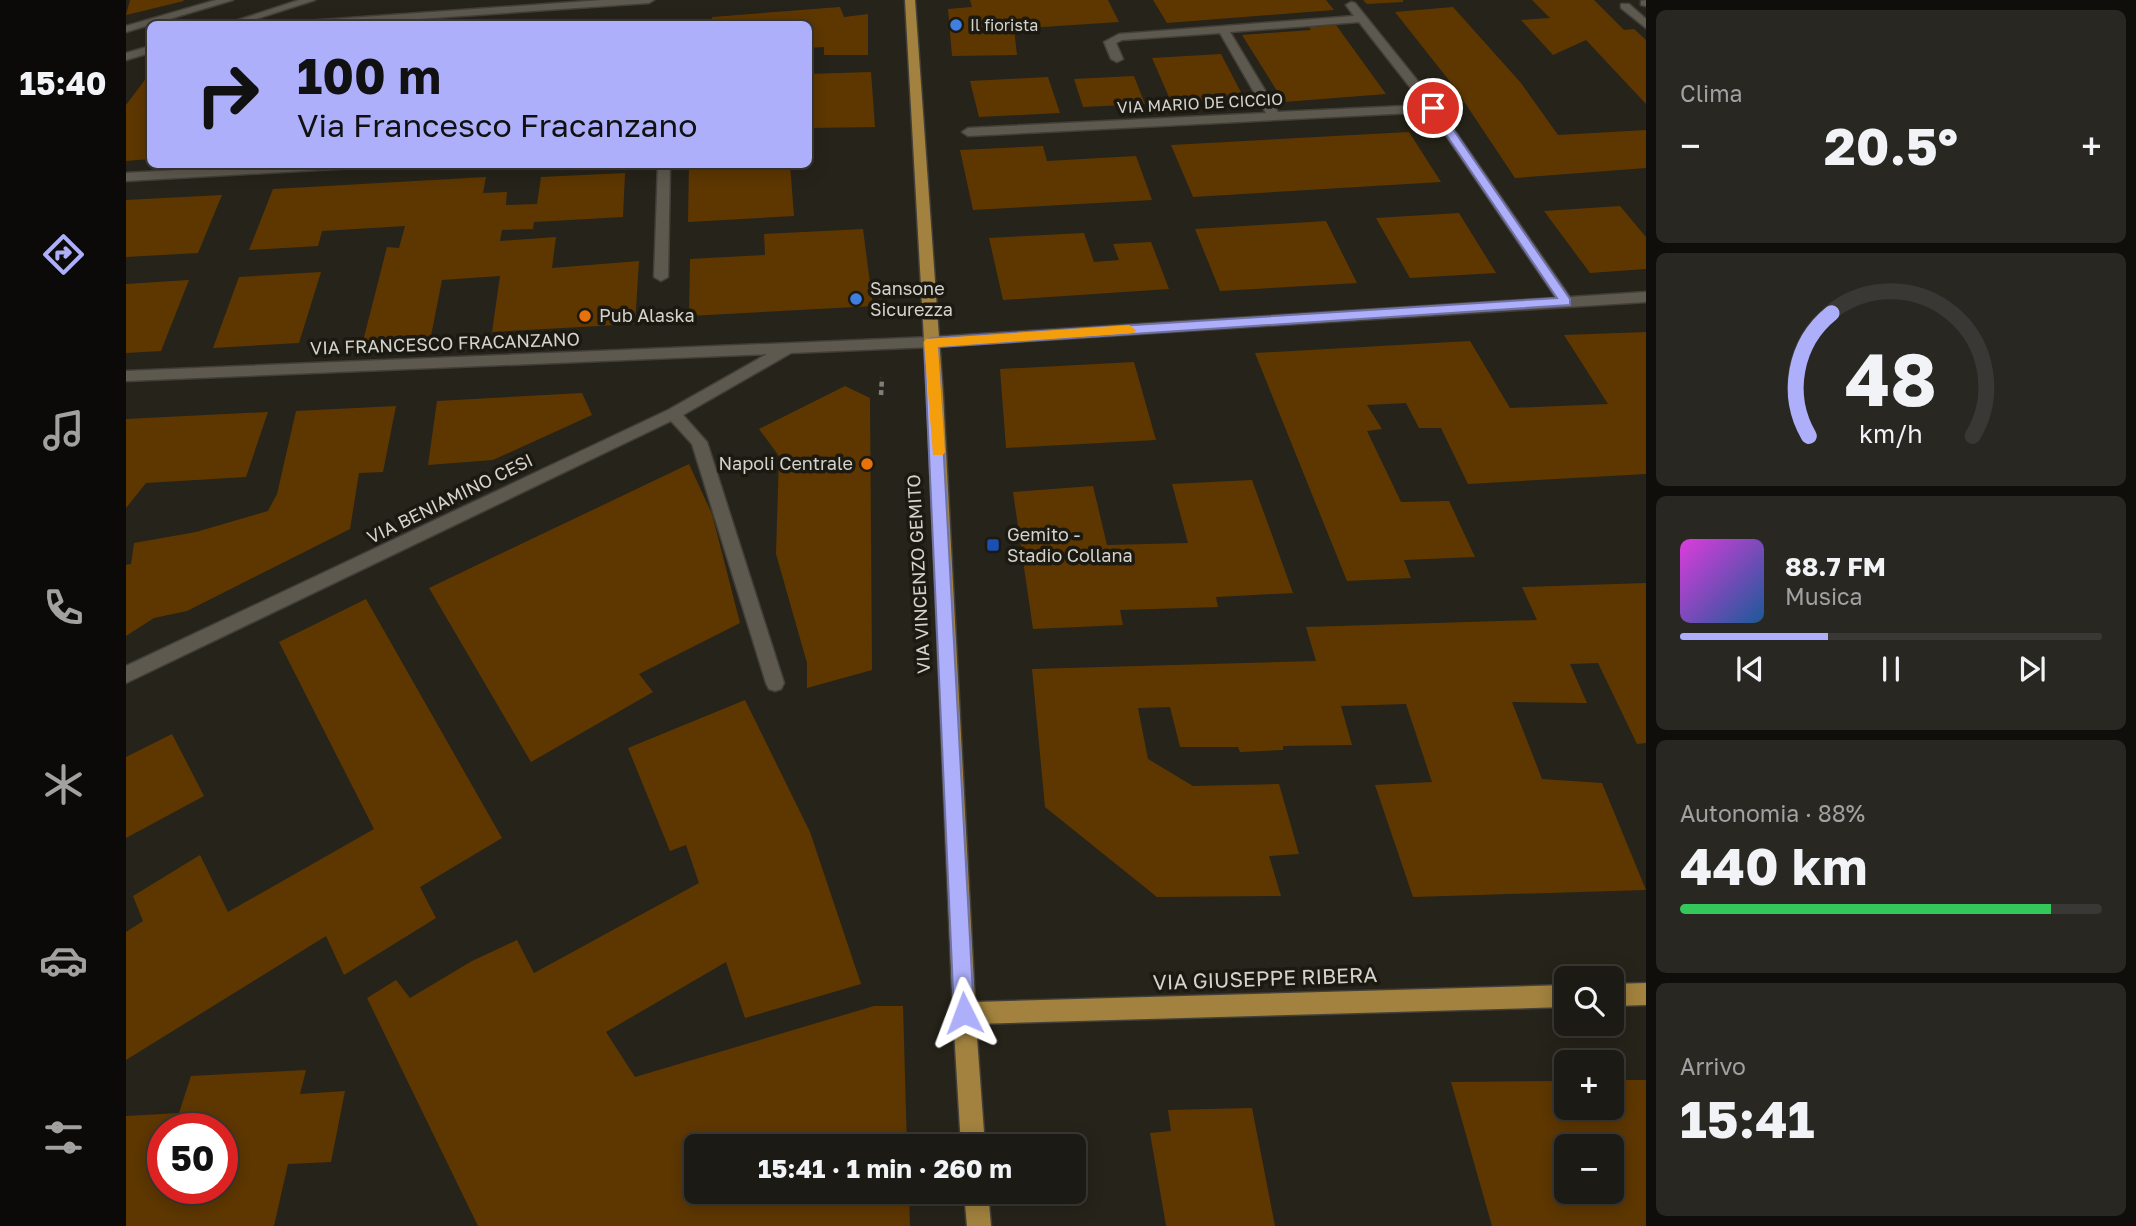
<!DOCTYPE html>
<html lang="it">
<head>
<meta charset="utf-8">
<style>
  :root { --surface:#1c1a14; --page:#292722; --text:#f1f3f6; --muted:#a0a1a0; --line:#3a3834; --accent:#adaffb }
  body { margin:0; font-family:"Golos Text",sans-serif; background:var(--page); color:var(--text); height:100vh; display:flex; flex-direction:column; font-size:26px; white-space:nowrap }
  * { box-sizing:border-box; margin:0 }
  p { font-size:23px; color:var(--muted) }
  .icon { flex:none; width:38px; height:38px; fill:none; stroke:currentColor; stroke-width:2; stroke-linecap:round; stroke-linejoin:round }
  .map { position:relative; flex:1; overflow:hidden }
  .sheet { display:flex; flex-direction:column; gap:10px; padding:10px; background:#0f0e0b; width:490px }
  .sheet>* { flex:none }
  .guide { position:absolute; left:21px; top:21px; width:665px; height:147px; border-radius:10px; box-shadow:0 4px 18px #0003,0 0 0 2px var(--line); background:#adaffb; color:#111; overflow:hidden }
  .buttons { position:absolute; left:1428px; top:966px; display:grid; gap:14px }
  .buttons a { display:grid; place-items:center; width:70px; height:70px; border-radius:10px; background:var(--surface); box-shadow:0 4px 18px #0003,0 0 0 2px var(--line); font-size:35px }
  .speed { position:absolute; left:21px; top:1113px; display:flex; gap:14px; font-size:35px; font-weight:700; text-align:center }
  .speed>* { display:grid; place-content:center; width:91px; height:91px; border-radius:50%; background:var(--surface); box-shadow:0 4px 18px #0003,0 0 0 2px var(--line); line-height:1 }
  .speed .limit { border:10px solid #d22; background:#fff; color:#111 }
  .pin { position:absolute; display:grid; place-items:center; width:60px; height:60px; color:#fff; margin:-30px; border:4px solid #fff; border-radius:50%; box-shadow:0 2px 7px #0007 }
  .me { position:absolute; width:77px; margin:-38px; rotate:357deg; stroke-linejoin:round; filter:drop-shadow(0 0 5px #0008) }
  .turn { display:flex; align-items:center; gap:24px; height:147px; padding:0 35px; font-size:32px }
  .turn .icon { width:91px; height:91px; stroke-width:2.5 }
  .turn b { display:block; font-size:49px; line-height:60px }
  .big { font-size:52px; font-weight:700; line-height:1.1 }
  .sheet .tile { flex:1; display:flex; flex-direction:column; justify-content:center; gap:10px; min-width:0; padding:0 24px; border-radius:10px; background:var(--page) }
  .sheet .dial { align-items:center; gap:0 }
  .dial svg { height:182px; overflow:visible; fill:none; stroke:var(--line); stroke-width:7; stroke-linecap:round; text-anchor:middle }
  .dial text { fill:var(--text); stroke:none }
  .song { display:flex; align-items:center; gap:21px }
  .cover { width:84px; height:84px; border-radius:10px; background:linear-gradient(135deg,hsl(300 70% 55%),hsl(210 70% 35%)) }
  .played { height:7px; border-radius:4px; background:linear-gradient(90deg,var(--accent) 35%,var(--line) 35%) }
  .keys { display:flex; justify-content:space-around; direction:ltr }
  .heat { display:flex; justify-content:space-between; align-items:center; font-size:38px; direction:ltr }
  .charge { height:10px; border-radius:5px; background:linear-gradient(90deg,#34c759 88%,var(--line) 0) }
  .trip { position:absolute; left:558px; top:1134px; width:402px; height:70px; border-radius:10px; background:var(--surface); box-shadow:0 4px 18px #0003,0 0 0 2px var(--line); font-weight:700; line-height:70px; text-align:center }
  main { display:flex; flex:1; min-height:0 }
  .dock { display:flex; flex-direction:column; width:126px; justify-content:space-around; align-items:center; background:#0b0a08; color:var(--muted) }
  .dock .icon { width:49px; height:49px }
  .dock .current { color:var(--accent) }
  .dock b { font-size:32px; color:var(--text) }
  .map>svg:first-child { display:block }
  .building { fill:#5e3700; fill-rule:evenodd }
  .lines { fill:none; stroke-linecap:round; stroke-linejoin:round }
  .minor-casing { stroke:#423f39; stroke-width:3 }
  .major-casing { stroke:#423f39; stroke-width:3 }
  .path { stroke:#817f78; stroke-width:4.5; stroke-dasharray:5 3.5; stroke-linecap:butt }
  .minor { fill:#5d594f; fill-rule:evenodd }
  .major { fill:#a2823e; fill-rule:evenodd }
  .route { fill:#adaffb; stroke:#7072a3; stroke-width:2 }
  .slow { fill:#f59e0b }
  .shop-dot { fill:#3f7fe0; stroke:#1c1911; stroke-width:2.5 }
  .food-dot { fill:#e8710a; stroke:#1c1911; stroke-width:2.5 }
  .transit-dot { fill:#1a4fb4; stroke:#1c1911; stroke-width:2.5 }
  .labels { text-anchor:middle; stroke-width:7; stroke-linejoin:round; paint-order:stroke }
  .far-poi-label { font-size:16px; fill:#d3d2cc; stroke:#1c1911; text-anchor:start }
  .far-street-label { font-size:16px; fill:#d3d2cc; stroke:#1c1911 }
  .poi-label { font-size:18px; fill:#d3d2cc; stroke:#1c1911; text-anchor:start }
  .street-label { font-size:18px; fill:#d3d2cc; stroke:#1c1911 }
  .near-street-label { font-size:21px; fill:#d3d2cc; stroke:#1c1911 }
</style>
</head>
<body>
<main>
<nav class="dock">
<b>15:40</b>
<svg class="icon current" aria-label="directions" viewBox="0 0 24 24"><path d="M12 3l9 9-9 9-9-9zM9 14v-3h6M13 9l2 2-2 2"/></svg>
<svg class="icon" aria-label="music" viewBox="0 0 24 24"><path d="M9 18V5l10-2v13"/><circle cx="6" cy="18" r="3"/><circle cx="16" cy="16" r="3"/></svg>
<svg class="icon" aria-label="phone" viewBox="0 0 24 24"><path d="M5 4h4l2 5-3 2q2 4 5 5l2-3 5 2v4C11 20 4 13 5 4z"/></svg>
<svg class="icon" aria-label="climate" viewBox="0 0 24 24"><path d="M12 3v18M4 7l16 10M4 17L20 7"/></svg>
<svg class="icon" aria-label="car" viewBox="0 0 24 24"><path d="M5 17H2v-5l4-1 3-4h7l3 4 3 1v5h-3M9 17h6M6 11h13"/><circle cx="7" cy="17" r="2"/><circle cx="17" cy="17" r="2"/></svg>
<svg class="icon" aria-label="filters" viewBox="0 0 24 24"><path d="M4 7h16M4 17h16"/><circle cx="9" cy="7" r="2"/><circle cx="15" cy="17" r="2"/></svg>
</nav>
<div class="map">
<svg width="1520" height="1226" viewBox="0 0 1520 1226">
  <rect width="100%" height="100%" fill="#26231a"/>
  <path class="building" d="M4,0H57L58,1L0,15Z
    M844,0H982L993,22L888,29L891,55L826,56L822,9L846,7Z
    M1027,0H1200L1208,10L1041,23Z
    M1237,0H1277V2L1241,4Z
    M1406,0H1468L1498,30L1508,29L1520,40V104L1460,40L1427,55L1395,20L1424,18Z
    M714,7L718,17L742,14V55H698V47L682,48V24H587L586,17Z
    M1327,7L1395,83L1432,135L1520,130V168L1389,178L1329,88L1269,12Z
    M1210,25L1260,94L1158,102L1116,35L1185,30L1183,27Z
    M1095,54L1119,100L1046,104L1026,58Z
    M745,72L749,127L682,128V74Z
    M24,73V159L0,161V105Z
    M1008,76L1019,104L957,107L948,79Z
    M922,77L934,113L853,117L844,81Z
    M1283,132L1315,182L1067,197L1045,145Z
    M917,146L921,161L1010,156L1026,200L847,210L834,150Z
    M563,164H664L668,216L562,222Z
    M499,173L497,217L408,222L407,229L376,230L374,241L430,237L426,268L513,261L509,324L366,332L374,276L316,280L304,341L236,345L261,247L273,248L279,226L196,231L192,246L123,250L147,189L360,177L357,193L381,192L380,205L411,204L415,177Z
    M96,195L72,253L0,257V200Z
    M1494,206L1520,237V269L1464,273L1418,211Z
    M1333,213L1370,273L1284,278L1250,218Z
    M1200,221L1231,283L1094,291L1069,229Z
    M737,229L747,306L563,316L564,259L639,255L638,234Z
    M958,233L968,262L993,260L987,244L1025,242L1043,289L877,300L863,238Z
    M195,272L173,343L87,348L113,277Z
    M63,280L35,351L0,353V284Z
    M1520,332V474L1342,484L1315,428H1293L1280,403L1241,405L1256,429L1241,431L1275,502L1323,501L1349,557L1278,560L1285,578L1221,581L1129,353L1344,341L1384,408L1482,404L1438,335Z
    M1008,362L1030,440L880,448L874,369Z
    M719,386L744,398L746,670L681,688V663L650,554L653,456L633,429Z
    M456,393L466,415L367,460L302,465L311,401Z
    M270,406L257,472L233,473L224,529L61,611L28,618L0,636V565L5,564L8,543L70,532L142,511L151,494L170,411Z
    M142,412L120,477L20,483L0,508V419Z
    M563,464L586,514L614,623L513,674L527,692L405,762L303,588Z
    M1126,480L1167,593L1090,597L1092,607L994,610L997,625L907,629L887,492L967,486L981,545L1062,543L1046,484Z
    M1520,583V743L1511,744L1472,663L1444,664L1461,703L1386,702L1416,779L1476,783L1520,890L1287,897L1249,785L1306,782L1280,704L1215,706L1226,745L1157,746V750L1114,752L1112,747H1054L1044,707L1012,708L1022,759L1067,786L1153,784L1173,854L1143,856L1155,896L1031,897L919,807L906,669L1190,661L1180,627L1411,620L1396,587Z
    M240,599L376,838L294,887L310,918L218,975L200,936L0,1060V932L17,921L7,896L74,855L102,912L248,829L153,642Z
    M619,700L684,832L735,984L619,1018L600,962L480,1032L509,1077L748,1006H777L781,1146H570V1192H783L784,1226H352L241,998L270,980L284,998L346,961L391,940L408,973L573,883L560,845L544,851L502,748Z
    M46,734L78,796L0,838V757Z
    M180,1070L174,1094L219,1091L205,1162L162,1164L148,1226H0V1116L53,1113L65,1076ZM37,1129H96V1188H37Z
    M1486,1080H1520V1226H1366L1325,1082L1440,1081V1108H1486ZM1440,1146H1486V1192H1440Z
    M1126,1108L1149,1226H1040L1024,1133L1045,1131L1042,1110Z"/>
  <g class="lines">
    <defs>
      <path id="minor" d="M90,0H107L0,32V26Z
        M173,0H189L115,24H100Z
        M477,0H528L523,3L220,24H175L180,21Z
        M1520,0V6L1515,5V1Z
        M1225,2L1229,3L1311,105L1444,297L1520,292V302L805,347L665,353L557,415L581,442L658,683L655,689L649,691L643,689L640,683L566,444L545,421L0,683V666L542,410L641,354L0,381V371L805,337L1430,298L1304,112L842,136L836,132L842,128L1140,113L1094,33L996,40L990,43L997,59L991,62L985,59L978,42L993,34L1228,16L1220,5ZM1233,22L1298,105L1152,112L1104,32Z
        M1495,4H1503L1520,19V28L1495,8Z
        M24,46V53L0,60V53Z
        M152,164H233L227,168L0,181V173Z
        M532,164H544L542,277L535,281L528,277Z"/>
      <path id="major" d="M779,0H789L817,394L849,1002L1440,985V1007L850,1024L859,1146H835L827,1013L801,394Z
        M1520,983V1005L1486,1006V984Z
        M838,1192H862L865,1226H841Z"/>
    </defs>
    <use href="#minor" class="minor-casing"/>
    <use href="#major" class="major-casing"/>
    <path class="path" d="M755,395L756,378"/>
    <use href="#minor" class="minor"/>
    <use href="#major" class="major"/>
  </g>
  <path class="route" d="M1303,106H1311L1444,299V305L812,347L848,1013L845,1020L838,1023L831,1020L828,1013L798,342L805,338L1431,298L1302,108Z"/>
  <path class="slow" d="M1003,325L1010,330L1008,333L812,347L819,452L817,455H807L798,342L800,339Z"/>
  <g class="shop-dot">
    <circle cx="830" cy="25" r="7"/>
    <circle cx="730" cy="299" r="7"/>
  </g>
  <g class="food-dot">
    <circle cx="459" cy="316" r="7"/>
    <circle cx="741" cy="464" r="7"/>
  </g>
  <rect class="transit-dot" x="860" y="538" width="14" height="14" rx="3.5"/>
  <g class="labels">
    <g class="far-poi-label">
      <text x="844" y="31">Il fiorista</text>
    </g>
    <g class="far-street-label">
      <text transform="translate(1074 103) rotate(-3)" y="6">VIA MARIO DE CICCIO</text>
    </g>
    <g class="poi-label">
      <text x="744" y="295">Sansone<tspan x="744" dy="21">Sicurezza</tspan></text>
      <text x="473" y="322">Pub Alaska</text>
      <text x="727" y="470" text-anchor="end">Napoli Centrale</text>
      <text x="881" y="541">Gemito -<tspan x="881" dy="21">Stadio Collana</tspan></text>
    </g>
    <g class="street-label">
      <text transform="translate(319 344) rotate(-2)" y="6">VIA FRANCESCO FRACANZANO</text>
      <text transform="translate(324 499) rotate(-26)" y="6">VIA BENIAMINO CESI</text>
      <text transform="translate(793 574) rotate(-93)" y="6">VIA VINCENZO GEMITO</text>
    </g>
    <g class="near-street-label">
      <text transform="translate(1139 979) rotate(-2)" y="7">VIA GIUSEPPE RIBERA</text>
    </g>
  </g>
</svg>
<div class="buttons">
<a><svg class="icon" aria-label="search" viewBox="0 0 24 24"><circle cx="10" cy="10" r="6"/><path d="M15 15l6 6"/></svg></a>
<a>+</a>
<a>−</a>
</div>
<div class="speed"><div class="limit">50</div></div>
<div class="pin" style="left:1307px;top:108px;background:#d93025"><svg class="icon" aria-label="arrive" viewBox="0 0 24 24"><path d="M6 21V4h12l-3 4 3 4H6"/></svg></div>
<svg class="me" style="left:838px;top:1013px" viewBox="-20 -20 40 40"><path d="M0-17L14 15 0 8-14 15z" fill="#adaffb" stroke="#fff" stroke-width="4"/></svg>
<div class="trip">15:41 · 1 min · 260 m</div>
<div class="guide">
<div class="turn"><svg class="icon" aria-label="right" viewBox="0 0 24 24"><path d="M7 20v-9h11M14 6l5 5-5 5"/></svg><div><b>100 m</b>Via Francesco Fracanzano</div></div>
</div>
</div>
<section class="sheet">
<div class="tile"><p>Clima</p>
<div class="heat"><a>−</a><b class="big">20.5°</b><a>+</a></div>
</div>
<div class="tile dial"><svg viewBox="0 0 100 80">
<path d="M14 69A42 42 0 1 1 86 69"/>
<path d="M14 69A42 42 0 0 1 24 15" stroke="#adaffb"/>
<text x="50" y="56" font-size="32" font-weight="700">48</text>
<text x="50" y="72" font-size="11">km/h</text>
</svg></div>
<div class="tile">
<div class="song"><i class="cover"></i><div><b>88.7 FM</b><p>Musica</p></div></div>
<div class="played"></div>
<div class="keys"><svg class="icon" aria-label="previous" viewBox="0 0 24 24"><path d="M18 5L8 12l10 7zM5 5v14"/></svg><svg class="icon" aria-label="pause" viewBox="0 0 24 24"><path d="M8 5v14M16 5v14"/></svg><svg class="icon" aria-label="next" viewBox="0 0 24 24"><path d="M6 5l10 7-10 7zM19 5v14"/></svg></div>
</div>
<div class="tile"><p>Autonomia · 88%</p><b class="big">440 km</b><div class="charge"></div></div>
<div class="tile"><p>Arrivo</p><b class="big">15:41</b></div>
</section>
</main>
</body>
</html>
